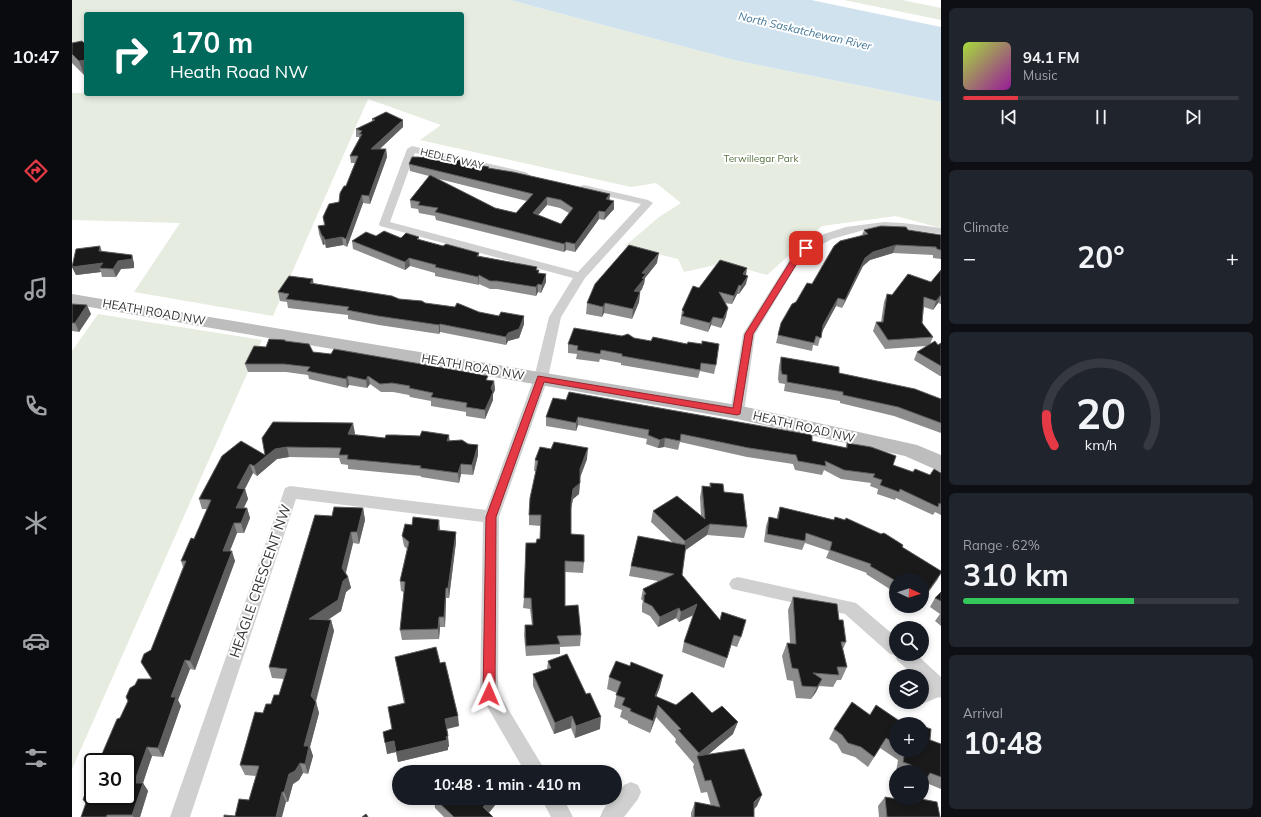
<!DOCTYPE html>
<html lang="en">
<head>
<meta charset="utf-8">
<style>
  :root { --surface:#171b24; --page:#20242c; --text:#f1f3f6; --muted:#9ea1a6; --line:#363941; --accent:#e63946 }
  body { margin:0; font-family:Mulish,sans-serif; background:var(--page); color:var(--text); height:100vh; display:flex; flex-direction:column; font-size:15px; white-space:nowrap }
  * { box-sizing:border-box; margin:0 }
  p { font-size:13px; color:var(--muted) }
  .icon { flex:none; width:22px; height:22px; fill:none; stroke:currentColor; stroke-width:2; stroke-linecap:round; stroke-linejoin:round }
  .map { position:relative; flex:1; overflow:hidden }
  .side { display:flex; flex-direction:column; gap:8px; padding:8px; background:#0d0f14; width:320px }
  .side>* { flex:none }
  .top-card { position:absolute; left:12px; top:12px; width:380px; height:84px; border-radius:4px; box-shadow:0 2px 6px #0003; background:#00695c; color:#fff; overflow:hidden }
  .needle { width:26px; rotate:94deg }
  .tools { position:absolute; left:817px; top:573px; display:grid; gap:8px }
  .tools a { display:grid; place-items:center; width:40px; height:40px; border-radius:50%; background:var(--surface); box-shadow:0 2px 6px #0003; font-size:20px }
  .speed { position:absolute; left:12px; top:753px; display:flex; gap:8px; font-size:20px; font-weight:700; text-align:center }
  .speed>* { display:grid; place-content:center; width:52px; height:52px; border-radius:50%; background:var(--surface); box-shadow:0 2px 6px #0003; line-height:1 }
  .speed .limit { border:2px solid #111; border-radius:6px; background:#fff; color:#111 }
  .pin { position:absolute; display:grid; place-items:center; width:34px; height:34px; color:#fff; margin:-17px; border-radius:8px; box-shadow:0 2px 6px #0006 }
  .me { position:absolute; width:44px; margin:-22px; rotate:1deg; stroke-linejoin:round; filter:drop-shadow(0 0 3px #0008) }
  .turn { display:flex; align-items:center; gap:14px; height:84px; padding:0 20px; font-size:18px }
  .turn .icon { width:52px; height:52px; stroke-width:2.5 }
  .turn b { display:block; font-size:28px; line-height:34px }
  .big { font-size:30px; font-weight:700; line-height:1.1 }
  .side .tile { flex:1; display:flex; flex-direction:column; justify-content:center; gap:6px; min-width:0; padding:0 14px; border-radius:6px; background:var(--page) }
  .side .dial { align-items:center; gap:0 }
  .dial svg { height:104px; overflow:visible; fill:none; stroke:var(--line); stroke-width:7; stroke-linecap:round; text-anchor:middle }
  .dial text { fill:var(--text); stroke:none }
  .song { display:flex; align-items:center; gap:12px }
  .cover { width:48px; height:48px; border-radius:6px; background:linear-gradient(135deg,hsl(80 70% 55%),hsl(300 70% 35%)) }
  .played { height:4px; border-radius:2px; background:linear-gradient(90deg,var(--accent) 20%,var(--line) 20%) }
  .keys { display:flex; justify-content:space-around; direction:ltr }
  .heat { display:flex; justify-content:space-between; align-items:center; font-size:22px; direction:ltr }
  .charge { height:6px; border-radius:3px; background:linear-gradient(90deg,#34c759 62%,var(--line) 0) }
  .trip { position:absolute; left:320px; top:765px; width:230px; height:40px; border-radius:20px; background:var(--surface); box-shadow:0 2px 6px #0003; font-weight:700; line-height:40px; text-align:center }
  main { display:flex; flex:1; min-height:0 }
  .tab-bar { display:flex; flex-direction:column; width:72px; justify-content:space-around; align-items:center; background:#090b0e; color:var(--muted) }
  .tab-bar .icon { width:28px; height:28px }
  .tab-bar .on { color:var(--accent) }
  .tab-bar b { font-size:18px; color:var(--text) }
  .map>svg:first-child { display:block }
  .green { fill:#e6ecdf }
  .water { fill:#cfe2ee }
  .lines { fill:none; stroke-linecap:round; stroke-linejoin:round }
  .street { fill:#d0d0d0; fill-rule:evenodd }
  .secondary { fill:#bdbdbd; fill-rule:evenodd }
  .wall { fill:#8c8c8c; fill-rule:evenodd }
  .shaded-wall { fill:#5f5f5f }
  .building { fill:#1a1a1a; stroke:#5f5f5f; fill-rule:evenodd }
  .route { fill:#e63946; stroke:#96252e }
  .labels { text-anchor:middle; stroke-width:4; stroke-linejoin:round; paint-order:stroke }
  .far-street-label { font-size:10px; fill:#333; stroke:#fff }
  .far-park-label { font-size:10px; fill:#56703f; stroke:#fff }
  .far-water-label { font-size:11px; font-style:italic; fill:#3f7597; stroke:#fff }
  .street-label { font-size:12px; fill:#333; stroke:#fff }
  .near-street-label { font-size:14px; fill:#333; stroke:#fff }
</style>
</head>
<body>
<main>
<nav class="tab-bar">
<b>10:47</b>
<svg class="icon on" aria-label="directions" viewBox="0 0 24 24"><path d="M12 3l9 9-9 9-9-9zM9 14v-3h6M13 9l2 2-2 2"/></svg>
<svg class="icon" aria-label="music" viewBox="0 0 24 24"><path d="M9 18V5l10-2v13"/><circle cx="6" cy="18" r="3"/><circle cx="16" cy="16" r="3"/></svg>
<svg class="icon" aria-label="phone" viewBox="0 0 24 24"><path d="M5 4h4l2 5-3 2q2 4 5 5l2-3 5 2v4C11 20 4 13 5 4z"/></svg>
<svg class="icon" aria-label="climate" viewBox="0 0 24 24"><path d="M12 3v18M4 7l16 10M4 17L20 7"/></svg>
<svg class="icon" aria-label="car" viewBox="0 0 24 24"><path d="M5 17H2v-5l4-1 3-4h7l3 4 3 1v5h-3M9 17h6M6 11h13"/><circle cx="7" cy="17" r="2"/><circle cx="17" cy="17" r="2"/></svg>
<svg class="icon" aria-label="filters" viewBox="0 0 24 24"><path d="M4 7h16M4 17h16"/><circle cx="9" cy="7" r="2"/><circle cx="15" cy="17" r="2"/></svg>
</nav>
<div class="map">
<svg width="869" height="817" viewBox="0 0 869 817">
  <rect width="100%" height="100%" fill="#fff"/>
  <path class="green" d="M0,0H438L662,60L869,102V228L824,216L750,226L695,275L652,263L612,272L606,259L553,246L587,217L609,203L584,183L559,187L348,140L369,125L296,99L201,316L62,292L108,223L0,220V93L390,94V14H14V45H0Z
    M772,0H830L869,8V20Z
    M26,314L190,340L0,769V351Z"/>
  <path class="water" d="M438,0H739L869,27V102L662,60Z"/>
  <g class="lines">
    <path class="street" d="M340,146L453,172L458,175L453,178L343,153L318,222L506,272L569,204L508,190L507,188L508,186L512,185L576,200L581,203L513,278L489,317L476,378L427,517L426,692L474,772H453L408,694L411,522L224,499L118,817H98L213,488L218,486L414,510L462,378L477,317L501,278L308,226L307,224L335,149Z
      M812,222L831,223L869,228V234L831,229L792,230L760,239L743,248L728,260L683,334L672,412L670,415L665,417L660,415L658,412L671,334L720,256L735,243L752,234L774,227Z
      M666,577L784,603L824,637V654H844L869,677V698L867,697L850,704L846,702H850V686L852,685L850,684V676H842L825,660L823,655L818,654L773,614L660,589L657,584L660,579Z
      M559,782L566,785L569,792L566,799L552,817H528L531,810L540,798H543V795L552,785Z
      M469,798H491L501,817H479Z"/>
    <path class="secondary" d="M0,294L665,405L845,445L869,455V472L833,456L665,419L0,304Z"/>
  </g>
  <path class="wall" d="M0,43L14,45V74L12,75L0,63Z
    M300,119L331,127L308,149H314L315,157L298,204L291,203L275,247L271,245L254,248L253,244L251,245L247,234L246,226L252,225L251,217L267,202L283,163H279L278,156L287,139V137H284V129L300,122Z
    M378,157V160L395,162L417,167V168L538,194L537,200L542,209L532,220L527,219L503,252L494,250L492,252L364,220L363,216L347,213L346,209L339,208L338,200L357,176L338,171L337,164ZM363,178L455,201L444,213L423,208ZM475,205L488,208L497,213L489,224L466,215Z
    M792,230H836L869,235V259L861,258V255L821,253L798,260L791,266L770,308L764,306L750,331L746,346L741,345L740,351L704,343L709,323L724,302L740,284L790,235Z
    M304,236L329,238L347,237V240L371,246L407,253V256L465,267V270L467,273L474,274V282L469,293L466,292L464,296L425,289H418L407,284V285L363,276V273L338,266L333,270L281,249L280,241Z
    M30,252L62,263V268L49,269L44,277H30L29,272L4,275L0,267Z
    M585,263L573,278L572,284L571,286L570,289L568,292L567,302L560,319L532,313L530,317L514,314L515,303Z
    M869,270V304L866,303L861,310L852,307L850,323L861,337L858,344L866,345L869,343V376H868L842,360L845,352L854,346L813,349L801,331L804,322H809L812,302L815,294L820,295L859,282Z
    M674,275V284L667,294H665L660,304L652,303L654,317L649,328L639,325L636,332L608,324L610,310L627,288Z
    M242,284L427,316H452V324L447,338L436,341L434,345L368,332L367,334L307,325L276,319V315L216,308L215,302L208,301L206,292Z
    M0,304L19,314L7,332L0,331Z
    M562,338L644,365L642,374L628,371L626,378L549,365V363L528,359L527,362L504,359L505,354L496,353V344Z
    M213,340L214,341L241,352L422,381L423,390L421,394V400L413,419L394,416V412L359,406V401L338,397L337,395L321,392H309L298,384L295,388L277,385L275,388L237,379L236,375L214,372H176L173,364L194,347Z
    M709,357L767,373L869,399V433L822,416L768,403V401L712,391L713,384L707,383L706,379L707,366Z
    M481,398L740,441L774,448L775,443L821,465L841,472L858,475L869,473V515L863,512L861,515L824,498L823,500L805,494L806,489L798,486L799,483L769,479L752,470L750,475L723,470L721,464L675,457L608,442L606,450L592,447L586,448L574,444L575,439L506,425L504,431L474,426V417Z
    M283,433L282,435L313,438L377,435V441L406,445V455L401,475L389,474L387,483L349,477V476L276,469V465L269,464L267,458L217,457L205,459L185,476L181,473L173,489L176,499L172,508H175L178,518L172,533H165L158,551L163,561L123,670L118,669L106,700L109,706L91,757L80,756L75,770L71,783L76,791L68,817H9L14,804L11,800L20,785L55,762H27V761L48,718L79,679L69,662L79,650L111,567L109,561L122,539L135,509H130L127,499L150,456L193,455L190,438Z
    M515,459L508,478L507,494L501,499L499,509V534L512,562L511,573L493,572V606L509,635L508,646L488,647V654L454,656L452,635L453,625H460L458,609L451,608L452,598L464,543L468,539L469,526L457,525V515L464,471H462L463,460Z
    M638,483L652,492L675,527L672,538L635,535L613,550L610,575L648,620L669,637L665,647L659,645L652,668L610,652L612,642L622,615L607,622L604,618L586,627L578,616L570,612V605L571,601L569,599L571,589L586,581L557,576L559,566L601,543L579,522L581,511L629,516L628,497L630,486L637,487Z
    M708,507L762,520L763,517L830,547L869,573L865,580L850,601V580H824V593L794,574L795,573L754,558L757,551L733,543L730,550L692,542L694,526L697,517L705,519V516Z
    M291,508L293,520L287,544L281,543L274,573L276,577L279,588L274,592L269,611L256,620H259L262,631L244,702L247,713L238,747L241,756L236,774L231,773L227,780L221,784L216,802H214L163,816L177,800L184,776L173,775L168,765L191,713L207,695L212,679L200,678L197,667Z
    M340,525L368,530L384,542L377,598H374L373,627H368L367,639L330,640L328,630L332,592L329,591L328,581L335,549L332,546L330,536Z
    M869,592V626L863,621L868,614L858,607L863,598Z
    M721,597L767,620L774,642L771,649L775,667L769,680H765L761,687L747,686L744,692L739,699L724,698L721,681L715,680L710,656L715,643H718L716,610Z
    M323,657L368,663L387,726L375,729L377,747H376V750L326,762L324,752L315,754L320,729L332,704Z
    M476,661L528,729L503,738L499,728L482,734L461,686V674L475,669Z
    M537,677L588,687L584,696L604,705L640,713L661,734L637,754L685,806L682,809V817H619V813L623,802L639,806L635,792L629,793L621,767L622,764L603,742L604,739L584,717L578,733L556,723V721L548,717L550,710L542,707L545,693L535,689Z
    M798,715L831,724L834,720L845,724H824V750H850L858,740L869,744V789L852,782L850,785V772H824L826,760L808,748L796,767L783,757L770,753L765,744L757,739L762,729Z
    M813,797L833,801L835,798H844L868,817H807L806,806Z
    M362,798H424V804L417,813L421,817H372L363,808Z"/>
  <path class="shaded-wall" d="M14,60V74L12,75L7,61Z
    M331,120V127L300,156L299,149Z
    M314,149L315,157L298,204L297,196Z
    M538,194L537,202L534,199Z
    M290,195L291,203L275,247L274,239Z
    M475,197V205L461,221V213Z
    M542,201V209L532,220L533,212Z
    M527,211V219L503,252V244Z
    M250,236H251L253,244L251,245Z
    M270,237L271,245L254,248L253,240Z
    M494,242V250L492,252V244Z
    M824,245L821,253L798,260L791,266L770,308L773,300L793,258L801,252Z
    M28,246L31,255L27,251Z
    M587,253L585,263L573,278L572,284L571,286L570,289L560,301L562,291L570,273Z
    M60,255L62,263V268L49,269L44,277L41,269L46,261Z
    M337,258L338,266L333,270V262Z
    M31,263L27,268L29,272L4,275L0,267Z
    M675,268L674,276L671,274Z
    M474,274V282L469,293L470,285Z
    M407,275V285L406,277Z
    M676,276L674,284L667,294L669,286Z
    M241,279L242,287L238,283Z
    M466,284V292L464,296V287Z
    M667,285L665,294L660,304L662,296Z
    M568,292L567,302L560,319L561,309Z
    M869,295L866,303L861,310L864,301Z
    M766,298L764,306L749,334L751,325Z
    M533,303L532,313L530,317L531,307Z
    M15,305L19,314L7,332L3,323Z
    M656,308L654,317L649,328L651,319Z
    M452,316V324L447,338L436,341L434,345V337L436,333Z
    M641,317L639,325L636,332L638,323Z
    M368,324V332L367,334V325Z
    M276,376L277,385L275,388L274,379Z
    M296,376L298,384L295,388L294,380Z
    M422,381L423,390L421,394V400L413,419V410L419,388Z
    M506,417V425L504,431V423Z
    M281,423L283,433L277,444L276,434Z
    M377,435L378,444L375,441Z
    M593,438L592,447L586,448L588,440Z
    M406,445V455L401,475L400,465Z
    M215,447L217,457L205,459L185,476L182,466L203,449Z
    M516,448L515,459L507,480L508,469Z
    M178,464L181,473L168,498L165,488Z
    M389,464V474L387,483L386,473Z
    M508,483L507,494L501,499L498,513L499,503L501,489Z
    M173,489L176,499L167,517L164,508Z
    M175,508L178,518L172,533L169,523Z
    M291,508L293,520L287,544L285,532Z
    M367,520L368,530H366Z
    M162,523L165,533L154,560L151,551Z
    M638,524L635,535L611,552L613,541Z
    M279,532L281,543L272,579L270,568Z
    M384,532V542L377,598L376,588Z
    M160,551L163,561L123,670L118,661Z
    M869,573L865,580L850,601L854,594Z
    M276,577L279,588L274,592L269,611L240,630L237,619L271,581Z
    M374,588V598L373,627L372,617Z
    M625,604L623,614L607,622L609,612Z
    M607,608L604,618L586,627L588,617Z
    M367,617L368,627L367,639L366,629Z
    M259,620L262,631L242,707L239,696Z
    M113,660L118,669L106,700L109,706L91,757L86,748L99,697Z
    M591,675L588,687L580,708L583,696Z
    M750,679L744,692L739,699L745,687Z
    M244,702L247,713L238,747L241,756L236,774L233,764L232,746Z
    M586,705L584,717L578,733L581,721Z
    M386,716L387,726L374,729L373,719Z
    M500,716L499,728L482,734L483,723Z
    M529,717L528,729L503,738L504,726Z
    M666,722L661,734L627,762L625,757L627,753Z
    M376,736L377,747H376V750L326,762L324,752Z
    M322,741L324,752L315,754L313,743Z
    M75,747L80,756L71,783L76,791L68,817H62L60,815L62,783L70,761Z
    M228,763L231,773L227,780L221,784L216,802L212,792L217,774Z
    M855,778L850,785V780Z
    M210,792L214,802L210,817H204Z
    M690,795L685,806L677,813L682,802Z
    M420,798H424V804L413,817L411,807Z"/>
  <path class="building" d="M10,41L14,45V60L7,61L0,54V43Z
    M314,112L331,120L299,149H314L297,196L290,195L274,239L270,237L253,240L251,236H250L246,226L253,225L251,217L257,204L267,202L268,193L272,186H274L286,156H278L290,134H287L290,131L284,129L303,120L300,119Z
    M340,157H378L377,160H395L394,162L417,167L416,168L441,172L538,194L534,199L542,201L533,212L527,211L503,244L494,242L492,244L363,212L366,208L346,205L348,202L338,200L358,175L423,208L444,213L461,194L337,164ZM475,197L489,200L501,208L489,224L461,213Z
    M809,226L834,227L836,230L869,235V250L865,249L864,247L824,245L801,252L793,258L773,300L766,298L751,325L749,338L744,336L742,343L706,335L709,323L720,304L724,302L735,283L740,284L762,246L768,241L796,234L792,230Z
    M312,231L329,238L334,233L347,237L345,239L371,246L374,244L407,253L405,256L465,267L464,270H467L466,273L474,274L470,285L466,284L464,287L425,281H418L407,275L406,277L363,267L364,265L337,258L333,262L280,241L294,232L304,236Z
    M557,245L587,253L570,273L574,274L570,278L572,279L562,291L568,292L561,309L533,303L531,307L515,303L523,284Z
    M28,246L27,251L60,255V259L46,261L41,269L27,268L31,263L0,267L4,249Z
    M648,260L675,268L671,274L676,276L669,286L667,285L662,296L647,292L656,308L651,319L641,317L638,323L610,316L612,312L610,310L621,286L627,288Z
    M869,270V295L864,301L852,297L850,323L861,337L816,340L804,322H811L815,294L820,295L836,274L859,282Z
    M217,276L241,279L238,283L320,296L327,299L350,301L353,303L383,307L385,303L407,312L427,316L429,312L452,316L447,329L436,333L434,337L368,324L367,325L306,316L275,310L277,307L214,299L217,294L206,292Z
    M0,304L15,305L3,323H0Z
    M502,328L550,336L556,334L562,338L579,341L581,337L615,344L616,342L630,344V341L647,344L644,365L629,363L628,370L550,356V354L529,350L528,354L505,350L506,346L496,344Z
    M197,339L213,340V341L237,344L241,352L259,354L262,349L395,372L416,376L414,380L422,381L419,388L421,392L413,410L394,407L395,403L359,397L361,393L337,388L338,386L320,383L308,384L296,376L294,380L276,376L274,379L235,371L238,367L212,364H173L182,346L194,347Z
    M863,341L866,345L869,343V366L845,352Z
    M709,357L767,367V373L843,389L869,399V423L826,407L771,395V392L715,382V375L710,374L709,370Z
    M497,392L740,435V441L775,448V443L799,447L824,456L821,465L841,472L843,469L858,475L862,469L869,473V504L867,503L866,507L828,489L827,492L808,485L810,480L801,477L803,474L772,470L753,461L754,466L726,461L724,455L677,448L609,434L608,441L593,438L588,440L576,435L577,430L506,417L504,423L474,417L481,398L494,400Z
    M201,422L281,423L276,434L313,438L314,435H323L348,436L350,431L377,435L375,441L390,440L396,444L406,445L400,465L389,464L386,473L348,468L349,466L275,459L276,455H267L269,448L215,447L203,449L182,466L178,464L165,488L173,489L164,508H175L169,523H162L151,551H160L118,661L113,660L99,697H104L86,748L75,747L70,761L62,783H71L60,815H35L34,817H9L15,800H11L16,785H20L21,784V796H55V762H29L30,761H27L45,719L48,718L56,701L54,697L58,688L63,685L66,679H80L69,662L72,654L79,650L114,561H109L119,538L122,539L139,500L127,499L150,456L169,441L193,455L190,438Z
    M482,442L516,448L508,469V483L501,489L499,503V534L512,535V562L493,561V606L506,605L509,635L485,636L488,644L454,646L453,625H461L459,598H452L454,543H464L465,539H468L469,515H457L458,498L466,461L463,460L468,447L479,449Z
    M638,483L651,484L652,492L671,494L675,527L638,524L613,541L581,511L605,496L633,519L630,486L639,487Z
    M262,507L291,508L285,532H279L270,568L276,577L271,581L266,600L237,619L259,620L239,696L244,702L232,746H237L233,764L228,763L223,771L217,774L212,792H210L204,817H152V815L163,816L167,799L177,800L187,766L168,765L183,712L191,713L194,704H199L202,695H207L215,669L197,667L243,515L260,516Z
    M708,507L762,520L763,517L773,520L774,518L809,534L812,533L831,545L830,547L869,571V573L854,594L850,591V580H824V581L798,566L799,564L758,550L760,542L734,533L733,541L695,534L697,517L706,519Z
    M341,517L367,520L366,530L384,532L376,588H374L372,617H367L366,629L328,630L333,582L328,581L337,542L330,536L333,524L340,525Z
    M566,536L614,545L610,575L648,620L650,612L674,620L669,637L662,635L655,658L612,642L625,604L609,612L607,608L588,617L580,606L572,602V595L574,594L571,589L602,574L559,566Z
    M869,592V601L863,598Z
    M721,597L765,604L767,620H771L774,642H769L775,667H765L767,675L741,673L750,679L745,687L730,686L726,669L720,668L715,643L724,644Z
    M364,647L368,663L373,662L386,716L373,719L376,736L374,737L375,740L324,752L322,741L313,743L311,732L320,729L316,707L333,703L323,657Z
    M495,654L514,694L518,693L529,717L504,726L500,716L483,723L461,674L479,668L476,661Z
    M544,661L558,666L559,662L591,675L583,696L604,705L620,692L640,713L650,706L666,722L627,753L606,730L609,729L586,705L581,721L558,711L559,709L550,705L553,698L544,695L549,682L537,677Z
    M780,702L798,715L804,705L832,724H824V744L814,738L802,757L789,747L776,743L770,735L762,729Z
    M834,720L845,724H833Z
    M850,726L859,729L858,740L869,744V777L858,773L855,778L850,780V772H841L839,765L831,762L833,750H850Z
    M672,749L690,795L682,802V817H622L623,802L648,807L639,780L633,781L625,756Z
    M390,768H397L401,772H386Z
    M813,797L837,801L836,798H844L865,802L868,817H815Z
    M362,798H420L411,807L421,817H382Z
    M294,814L296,817H290Z"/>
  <path class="route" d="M734,246L738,248L727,260L681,334L668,414L665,415L472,382L424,517L423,694L421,698L417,700L413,698L411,694L414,517L466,376L661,408L673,334L721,257Z"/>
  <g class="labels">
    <g class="far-street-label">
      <text transform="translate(380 158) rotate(13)" y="4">HEDLEY WAY</text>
    </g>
    <g class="far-park-label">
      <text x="689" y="162">Terwillegar Park</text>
    </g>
    <g class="far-water-label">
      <text transform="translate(733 31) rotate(13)" y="4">North Saskatchewan River</text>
    </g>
    <g class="street-label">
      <text transform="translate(82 312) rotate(10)" y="4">HEATH ROAD NW</text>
      <text transform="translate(401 367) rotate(10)" y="4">HEATH ROAD NW</text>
      <text transform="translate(732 427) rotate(13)" y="4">HEATH ROAD NW</text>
    </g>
    <g class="near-street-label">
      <text transform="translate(188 581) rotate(-71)" y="5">HEAGLE CRESCENT NW</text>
    </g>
  </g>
</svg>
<div class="tools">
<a><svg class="needle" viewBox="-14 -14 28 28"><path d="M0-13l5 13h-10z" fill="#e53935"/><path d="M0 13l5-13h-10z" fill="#9ea1a6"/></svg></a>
<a><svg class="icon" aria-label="search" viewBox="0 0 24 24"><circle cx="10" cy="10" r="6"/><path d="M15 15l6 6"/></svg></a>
<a><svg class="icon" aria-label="layers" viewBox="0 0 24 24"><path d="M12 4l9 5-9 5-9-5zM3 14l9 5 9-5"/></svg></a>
<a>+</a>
<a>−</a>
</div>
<div class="speed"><div class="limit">30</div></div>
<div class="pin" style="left:734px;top:248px;background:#d93025"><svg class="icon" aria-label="arrive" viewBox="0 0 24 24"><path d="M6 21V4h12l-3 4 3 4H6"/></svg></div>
<svg class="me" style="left:417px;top:694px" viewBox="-20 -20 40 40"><path d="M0-17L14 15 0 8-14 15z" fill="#e63946" stroke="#fff" stroke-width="4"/></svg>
<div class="trip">10:48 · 1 min · 410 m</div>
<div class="top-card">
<div class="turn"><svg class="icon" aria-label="right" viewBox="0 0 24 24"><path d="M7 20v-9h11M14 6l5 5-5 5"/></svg><div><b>170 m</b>Heath Road NW</div></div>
</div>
</div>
<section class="side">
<div class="tile">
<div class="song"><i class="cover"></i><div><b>94.1 FM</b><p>Music</p></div></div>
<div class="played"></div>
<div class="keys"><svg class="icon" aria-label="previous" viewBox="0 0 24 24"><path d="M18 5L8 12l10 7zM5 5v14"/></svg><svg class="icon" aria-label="pause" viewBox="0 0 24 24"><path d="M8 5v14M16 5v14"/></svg><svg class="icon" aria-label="next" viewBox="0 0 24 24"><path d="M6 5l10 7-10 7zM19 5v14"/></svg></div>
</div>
<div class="tile"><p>Climate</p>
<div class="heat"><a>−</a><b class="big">20°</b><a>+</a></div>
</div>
<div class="tile dial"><svg viewBox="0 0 100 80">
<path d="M14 69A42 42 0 1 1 86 69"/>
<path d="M14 69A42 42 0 0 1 8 45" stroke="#e63946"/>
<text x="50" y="56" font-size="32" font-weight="700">20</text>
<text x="50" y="72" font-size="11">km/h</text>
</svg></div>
<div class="tile"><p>Range · 62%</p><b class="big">310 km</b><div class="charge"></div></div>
<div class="tile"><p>Arrival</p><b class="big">10:48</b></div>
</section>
</main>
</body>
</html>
